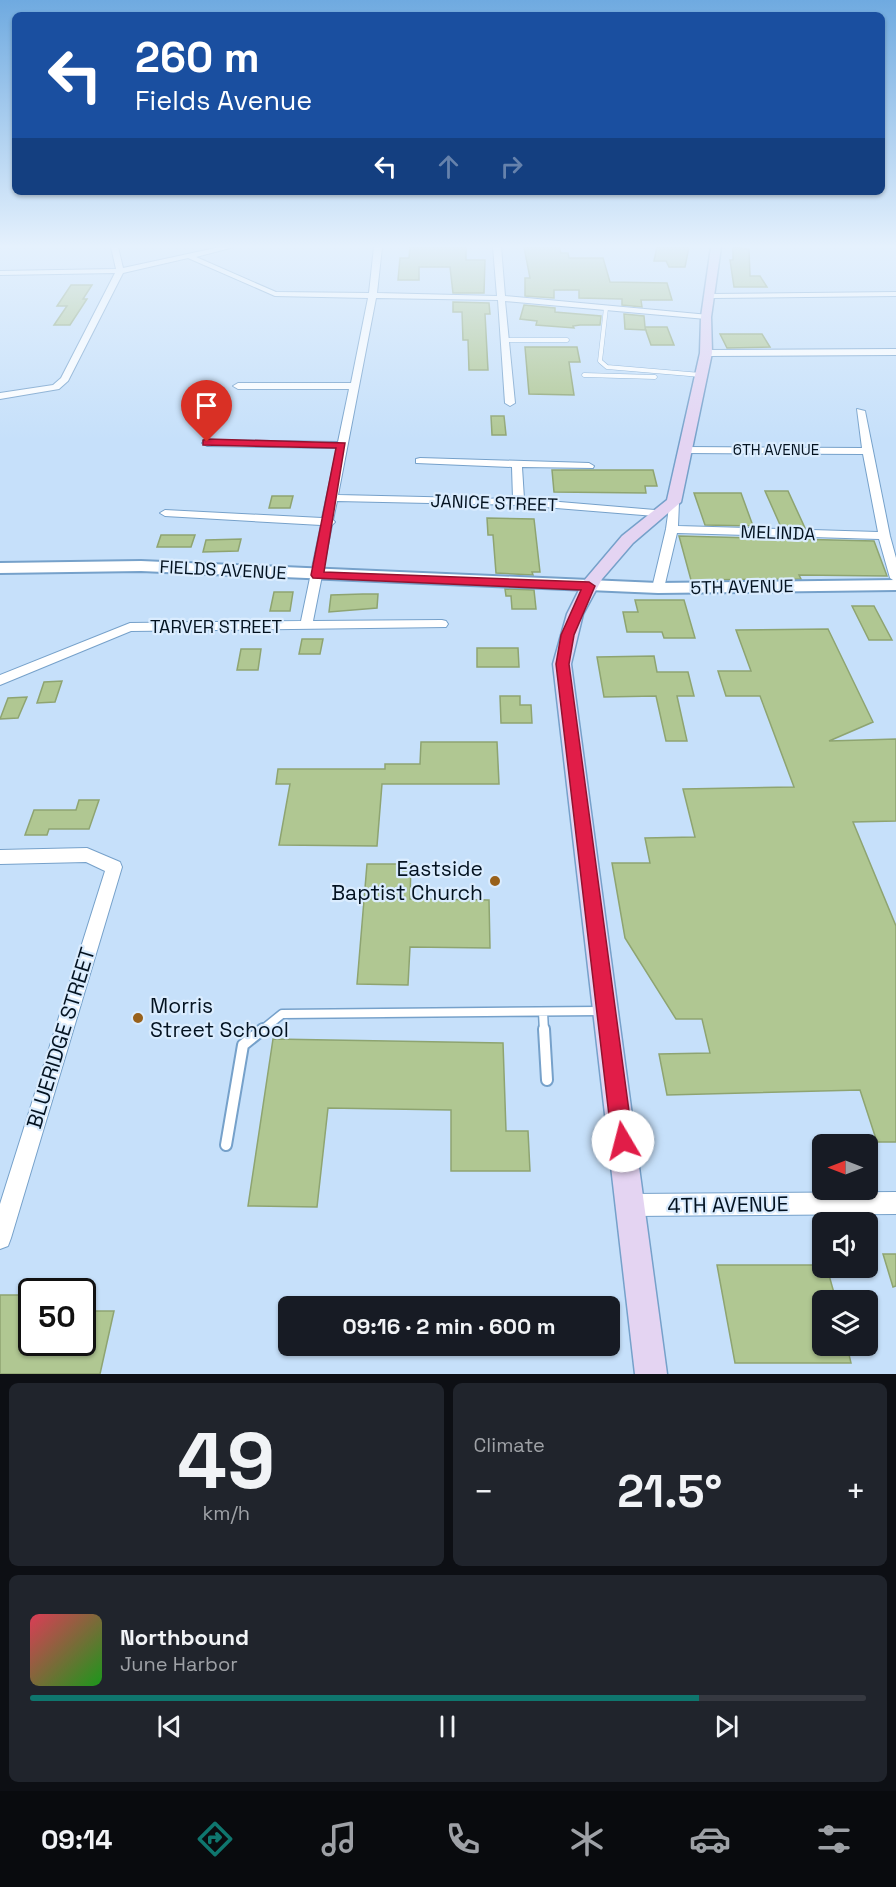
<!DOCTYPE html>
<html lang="en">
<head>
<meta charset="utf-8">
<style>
  :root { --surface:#171b24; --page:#20242c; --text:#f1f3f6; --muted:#9ea1a6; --line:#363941; --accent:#0f766e }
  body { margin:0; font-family:"Space Grotesk",sans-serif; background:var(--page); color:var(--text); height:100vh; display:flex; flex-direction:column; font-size:22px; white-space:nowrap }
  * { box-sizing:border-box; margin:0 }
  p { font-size:20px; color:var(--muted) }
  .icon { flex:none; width:33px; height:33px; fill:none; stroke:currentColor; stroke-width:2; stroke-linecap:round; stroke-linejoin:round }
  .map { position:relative; height:1374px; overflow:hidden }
  .drawer { display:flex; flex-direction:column; gap:9px; padding:9px; background:#0d0f14; flex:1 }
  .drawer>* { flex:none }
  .banner { position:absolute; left:12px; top:12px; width:873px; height:183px; border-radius:9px; box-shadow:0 2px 4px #0004; background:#1a4fa0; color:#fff; overflow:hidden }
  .needle { width:39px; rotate:270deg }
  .controls { position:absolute; left:812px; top:1134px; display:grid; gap:12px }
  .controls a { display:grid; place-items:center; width:66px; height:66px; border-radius:9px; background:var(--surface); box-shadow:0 2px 4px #0004; font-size:30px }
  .speed { position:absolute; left:18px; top:1278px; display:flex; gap:12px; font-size:30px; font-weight:700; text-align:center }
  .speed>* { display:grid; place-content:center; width:78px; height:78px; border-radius:50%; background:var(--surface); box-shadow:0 2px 4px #0004; line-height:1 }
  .speed .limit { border:3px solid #111; border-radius:9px; background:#fff; color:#111 }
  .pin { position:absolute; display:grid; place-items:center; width:51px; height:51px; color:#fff; margin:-62px -26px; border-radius:50% 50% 50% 0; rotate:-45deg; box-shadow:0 0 6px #0007 }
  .pin .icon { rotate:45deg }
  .me { position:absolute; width:66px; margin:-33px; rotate:352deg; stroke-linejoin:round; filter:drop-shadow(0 0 4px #0008) }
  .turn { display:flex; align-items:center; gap:21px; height:126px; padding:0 24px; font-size:27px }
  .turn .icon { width:78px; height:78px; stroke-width:2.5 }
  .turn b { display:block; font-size:42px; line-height:51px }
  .lanes { display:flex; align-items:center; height:57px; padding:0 24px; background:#0003; justify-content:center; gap:30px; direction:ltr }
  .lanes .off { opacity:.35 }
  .big { font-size:45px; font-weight:800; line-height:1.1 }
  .drawer .card { flex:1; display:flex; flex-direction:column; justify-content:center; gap:9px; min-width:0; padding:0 21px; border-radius:9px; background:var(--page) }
  .drawer .dial { align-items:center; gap:0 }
  .dial b { font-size:78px; line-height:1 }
  .song { display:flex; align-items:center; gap:18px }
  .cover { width:72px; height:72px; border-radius:9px; background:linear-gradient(135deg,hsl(350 70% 55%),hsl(120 70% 35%)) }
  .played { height:6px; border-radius:3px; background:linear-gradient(90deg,var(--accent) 80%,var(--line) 80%) }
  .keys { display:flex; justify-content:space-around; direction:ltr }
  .heat { display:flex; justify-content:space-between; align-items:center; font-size:33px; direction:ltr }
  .drawer .tiles { flex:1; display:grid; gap:9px; grid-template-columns:1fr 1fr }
  .card:last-child { grid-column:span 2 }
  .trip { position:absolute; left:278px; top:1296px; width:342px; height:60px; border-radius:9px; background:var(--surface); box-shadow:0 2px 4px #0004; font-weight:800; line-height:60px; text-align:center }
  .menu { display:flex; height:96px; justify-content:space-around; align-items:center; background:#090b0e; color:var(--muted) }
  .menu .icon { width:42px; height:42px }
  .menu .active { color:var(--accent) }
  .menu b { font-size:27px; color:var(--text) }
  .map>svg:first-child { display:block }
  .building { fill:#b0c792; stroke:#8ea471; stroke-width:1.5 }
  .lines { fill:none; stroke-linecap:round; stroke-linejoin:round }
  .service-far2-casing { stroke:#76a1ca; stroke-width:5 }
  .service-far1-casing { stroke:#76a1ca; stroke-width:11 }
  .service-casing { stroke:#76a1ca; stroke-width:14 }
  .minor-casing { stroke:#76a1ca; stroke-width:2 }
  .tertiary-casing { stroke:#76a1ca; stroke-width:4 }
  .secondary-casing { stroke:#76a1ca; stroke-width:3 }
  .service-far2 { stroke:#fff; stroke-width:4 }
  .service-far1 { stroke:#fff; stroke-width:8 }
  .service { stroke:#fff; stroke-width:10 }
  .minor { fill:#fff; fill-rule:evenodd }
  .tertiary { fill:#fff; fill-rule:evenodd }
  .secondary { fill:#e4d4f2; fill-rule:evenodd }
  .route { fill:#e11d48; stroke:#92132f; stroke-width:1.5 }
  .poi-dot { fill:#98611b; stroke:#daecfe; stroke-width:2 }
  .labels { text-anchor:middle; stroke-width:4.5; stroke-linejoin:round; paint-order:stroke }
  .far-street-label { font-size:15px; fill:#031220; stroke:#daecfe }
  .street-label { font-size:18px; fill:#031220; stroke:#daecfe }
  .near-poi-label { font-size:21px; fill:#031220; stroke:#daecfe; text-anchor:end }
  .near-street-label { font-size:21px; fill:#031220; stroke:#daecfe }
</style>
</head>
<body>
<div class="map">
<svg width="896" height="1374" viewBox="0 0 896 1374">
  <rect width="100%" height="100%" fill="#c6e0fa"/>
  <path class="building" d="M410,247H466V260H485L484,293H453L450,267H419V280H398L400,258H409Z
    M524,247H559L561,253H568L569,258H603L610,282L667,283L672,300H641L642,307L622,305V299L579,298V290H554V298L525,296V278H530Z
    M657,247H689L685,267H669L666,261H654Z
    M733,247L749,249L750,276H760L767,287H734L730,260H733Z
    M71,285H92L83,299H87L70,325H54L67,306H57Z
    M453,302L489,303L490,314H485L488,370H469L468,340H463L462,312H453Z
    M524,305L555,308V312L601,316L600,325H580L573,326L574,328L536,325L537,321L520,319Z
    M624,314L644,316L645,327H667L674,345H651L645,328L646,330L625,329Z
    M720,334H762L770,347L727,348Z
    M525,347H577L580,362H569L574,395L529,394Z
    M491,416H504L506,435H492Z
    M552,470H653L657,486H645L646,493L554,492Z
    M765,491H788L805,528L781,527Z
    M694,493H741L753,526L705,525Z
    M272,496H293L290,508H269Z
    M487,518L534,519L540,572H532L533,575L496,573L493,535H488Z
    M161,535H195L191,547H157Z
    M679,536L874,541L887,576L799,575L801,579L691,580Z
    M241,539L238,551L203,552L206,540Z
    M505,589L534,590L536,609H512L511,596H506Z
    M274,592H293L290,611H270Z
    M363,594H378L377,608L329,612L331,595Z
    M635,600H684L695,638H664L662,632H627L623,612H638Z
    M852,606H874L892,640H869Z
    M828,629L873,722L829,741L896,739V821L853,822L896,926V1142H877L860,1090L667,1095L659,1054L710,1053L702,1019H676L625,938L612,863H650L645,838L695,837L683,789L794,787L760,696H726L718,671H751L736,630Z
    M302,639H323L320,654H299Z
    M477,648H518L519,667H477Z
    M241,649H261L258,670H237Z
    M654,656L657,672H688L694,696H677L687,741H666L656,696L604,697L597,657Z
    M62,681L55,702L37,703L44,682Z
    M500,696H520V705H531L532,723H501Z
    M27,697L18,718L0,719L8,698Z
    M421,742H497L499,784H382L377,846L279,845L290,784H276L278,769H385V764H420Z
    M79,800H99L89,829H49L47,835H25L34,810H76Z
    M367,864H411L410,899L489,900L490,948L410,947L408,985L357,984Z
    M273,1039L503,1043L506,1131H528L530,1171H451V1110L328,1108L317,1207L248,1206Z
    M883,1254H896V1286L893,1287Z
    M717,1265H822V1268H827L836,1300H822V1346H847L851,1363H735Z
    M0,1295H32V1311L23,1342H82V1311H114L100,1374H0Z"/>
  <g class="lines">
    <defs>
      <path id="service-far2" d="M606,308L600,361L607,367L701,375
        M505,340H567
        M584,375L655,377"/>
      <path id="service-far1" d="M543,1012L544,1031
        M261,1031L282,1014L600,1011"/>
      <path id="service" d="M544,1029L547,1080
        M226,1145L243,1045L263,1029"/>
      <path id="minor" d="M111,247H118L123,268L220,247H234L196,257L276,292L369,293L374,247H382L377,293L497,296L493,247H501L505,296L709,315L710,317L706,319L505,301L515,403L510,406L505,403L498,300L376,298L338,495L513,499L512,467L416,463V459L420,458L589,463L594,466L593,468L522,467L524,499L655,510L660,513L655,516L519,505L337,501L333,520L335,522L332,525L313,621L442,620L446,621L448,624L446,627L131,631L0,685V675L130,623L301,621L321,525L165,516L160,513L165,510L322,518L337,448L207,446L202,443L207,440L338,442L349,389H238L233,386L238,383H351L368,298L275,296L188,258L123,273L68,381L59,389L0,399V393L53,385L61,378L115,273L0,275V271L116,269Z
        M896,292V296L711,298L707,296L711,294Z
        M896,349V355L706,356L702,353L706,350Z
        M857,409L865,411L890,536L896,558V582L890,578L879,539L677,533L664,588L662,591H654L652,588L666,529L670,500L674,499L679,502L678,526L878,532L863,454L684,453L679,450L684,447L862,448Z
        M87,848L120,862L122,867L11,1238L8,1246L0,1249V1204L105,871L86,862L0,864V850Z
        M896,1192V1214L631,1216L624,1212L620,1205L624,1198L631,1194Z"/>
      <path id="tertiary" d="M141,561L658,583L896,580V590L658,593L141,571L0,573V563Z"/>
      <path id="secondary" d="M711,247H721L711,317L712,353L681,502L633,543L602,579L583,614L571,664L667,1374H635L553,664L567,614L583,582L622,536L667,500L700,353L701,317Z"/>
    </defs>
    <use href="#service-far2" class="service-far2-casing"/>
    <use href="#service-far1" class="service-far1-casing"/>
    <use href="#service" class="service-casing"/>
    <use href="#minor" class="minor-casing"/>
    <use href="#tertiary" class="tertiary-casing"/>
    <use href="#secondary" class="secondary-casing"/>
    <use href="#service-far2" class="service-far2"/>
    <use href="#service-far1" class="service-far1"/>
    <use href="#service" class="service"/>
    <use href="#minor" class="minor"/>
    <use href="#tertiary" class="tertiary"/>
    <use href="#secondary" class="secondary"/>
  </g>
  <linearGradient id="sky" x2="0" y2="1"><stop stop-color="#6faae0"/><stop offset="0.56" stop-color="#e5f1fd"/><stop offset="1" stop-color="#e5f1fd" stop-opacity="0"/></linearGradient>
  <rect width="896" height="440" fill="url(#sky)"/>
  <path class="route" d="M207,439L345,443L324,572L589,582L595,586L574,635L569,664L633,1141L630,1148L623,1151L615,1148L612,1141L556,664L561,635L581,590L313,578L311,575L336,448L203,445V440Z"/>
  <g class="poi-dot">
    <circle cx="495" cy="881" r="6"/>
    <circle cx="138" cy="1018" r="6"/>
  </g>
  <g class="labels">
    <g class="far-street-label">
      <text x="776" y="455">6TH AVENUE</text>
    </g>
    <g class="street-label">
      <text transform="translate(494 503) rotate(2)" y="6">JANICE STREET</text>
      <text transform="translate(778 533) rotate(2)" y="6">MELINDA</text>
      <text transform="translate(223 570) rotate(3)" y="6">FIELDS AVENUE</text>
      <text transform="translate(742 587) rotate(-1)" y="6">5TH AVENUE</text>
      <text x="216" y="633">TARVER STREET</text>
    </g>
    <g class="near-poi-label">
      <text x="483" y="876">Eastside<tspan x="483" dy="24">Baptist Church</tspan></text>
      <text x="150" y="1013" text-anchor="start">Morris<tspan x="150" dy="24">Street School</tspan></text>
    </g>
    <g class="near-street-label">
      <text transform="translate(61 1038) rotate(-73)" y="7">BLUERIDGE STREET</text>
      <text transform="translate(728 1205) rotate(-1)" y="7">4TH AVENUE</text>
    </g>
  </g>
</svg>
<div class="controls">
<a><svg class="needle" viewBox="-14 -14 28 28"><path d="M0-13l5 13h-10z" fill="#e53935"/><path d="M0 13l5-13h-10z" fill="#9ea1a6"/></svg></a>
<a><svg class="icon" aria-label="sound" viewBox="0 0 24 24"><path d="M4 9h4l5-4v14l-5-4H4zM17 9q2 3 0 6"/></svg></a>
<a><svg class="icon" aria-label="layers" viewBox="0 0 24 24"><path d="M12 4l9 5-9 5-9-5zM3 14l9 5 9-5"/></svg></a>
</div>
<div class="speed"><div class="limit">50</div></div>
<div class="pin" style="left:207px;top:442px;background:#d93025"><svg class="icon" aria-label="arrive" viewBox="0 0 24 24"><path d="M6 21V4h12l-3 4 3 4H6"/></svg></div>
<svg class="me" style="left:623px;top:1141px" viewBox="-20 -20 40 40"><circle r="19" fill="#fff"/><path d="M0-13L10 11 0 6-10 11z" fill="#e11d48"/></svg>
<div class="trip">09:16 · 2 min · 600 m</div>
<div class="banner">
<div class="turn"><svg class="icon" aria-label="left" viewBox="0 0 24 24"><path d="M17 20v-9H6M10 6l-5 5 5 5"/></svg><div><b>260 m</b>Fields Avenue</div></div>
<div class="lanes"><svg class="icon" aria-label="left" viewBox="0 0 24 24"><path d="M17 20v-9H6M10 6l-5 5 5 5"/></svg><svg class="icon off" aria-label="ahead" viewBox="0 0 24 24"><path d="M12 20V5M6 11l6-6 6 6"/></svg><svg class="icon off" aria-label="right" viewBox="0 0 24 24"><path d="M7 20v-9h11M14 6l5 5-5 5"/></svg></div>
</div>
</div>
<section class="drawer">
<div class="tiles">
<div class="card dial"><b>49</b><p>km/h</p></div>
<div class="card"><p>Climate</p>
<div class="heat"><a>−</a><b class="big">21.5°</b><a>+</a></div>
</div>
<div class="card">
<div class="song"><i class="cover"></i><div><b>Northbound</b><p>June Harbor</p></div></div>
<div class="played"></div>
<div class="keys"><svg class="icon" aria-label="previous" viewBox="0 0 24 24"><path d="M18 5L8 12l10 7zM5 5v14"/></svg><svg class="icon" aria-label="pause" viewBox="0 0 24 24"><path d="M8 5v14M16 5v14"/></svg><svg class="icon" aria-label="next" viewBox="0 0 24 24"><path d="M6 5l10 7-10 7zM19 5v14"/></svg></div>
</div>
</div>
</section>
<nav class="menu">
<b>09:14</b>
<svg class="icon active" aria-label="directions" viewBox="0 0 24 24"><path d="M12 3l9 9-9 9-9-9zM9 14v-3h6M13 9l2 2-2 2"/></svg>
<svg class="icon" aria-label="music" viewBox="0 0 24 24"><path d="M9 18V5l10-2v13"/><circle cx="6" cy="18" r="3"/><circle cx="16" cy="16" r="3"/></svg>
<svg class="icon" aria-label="phone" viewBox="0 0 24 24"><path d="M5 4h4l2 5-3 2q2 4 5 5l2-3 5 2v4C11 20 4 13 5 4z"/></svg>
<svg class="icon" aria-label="climate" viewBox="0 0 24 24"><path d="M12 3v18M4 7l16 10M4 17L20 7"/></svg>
<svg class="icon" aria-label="car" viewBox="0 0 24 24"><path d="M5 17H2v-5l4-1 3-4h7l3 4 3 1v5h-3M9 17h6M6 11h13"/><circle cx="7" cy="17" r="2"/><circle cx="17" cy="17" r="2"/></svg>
<svg class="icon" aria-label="filters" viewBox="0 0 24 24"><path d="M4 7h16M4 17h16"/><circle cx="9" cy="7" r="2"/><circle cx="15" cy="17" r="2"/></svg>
</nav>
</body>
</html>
